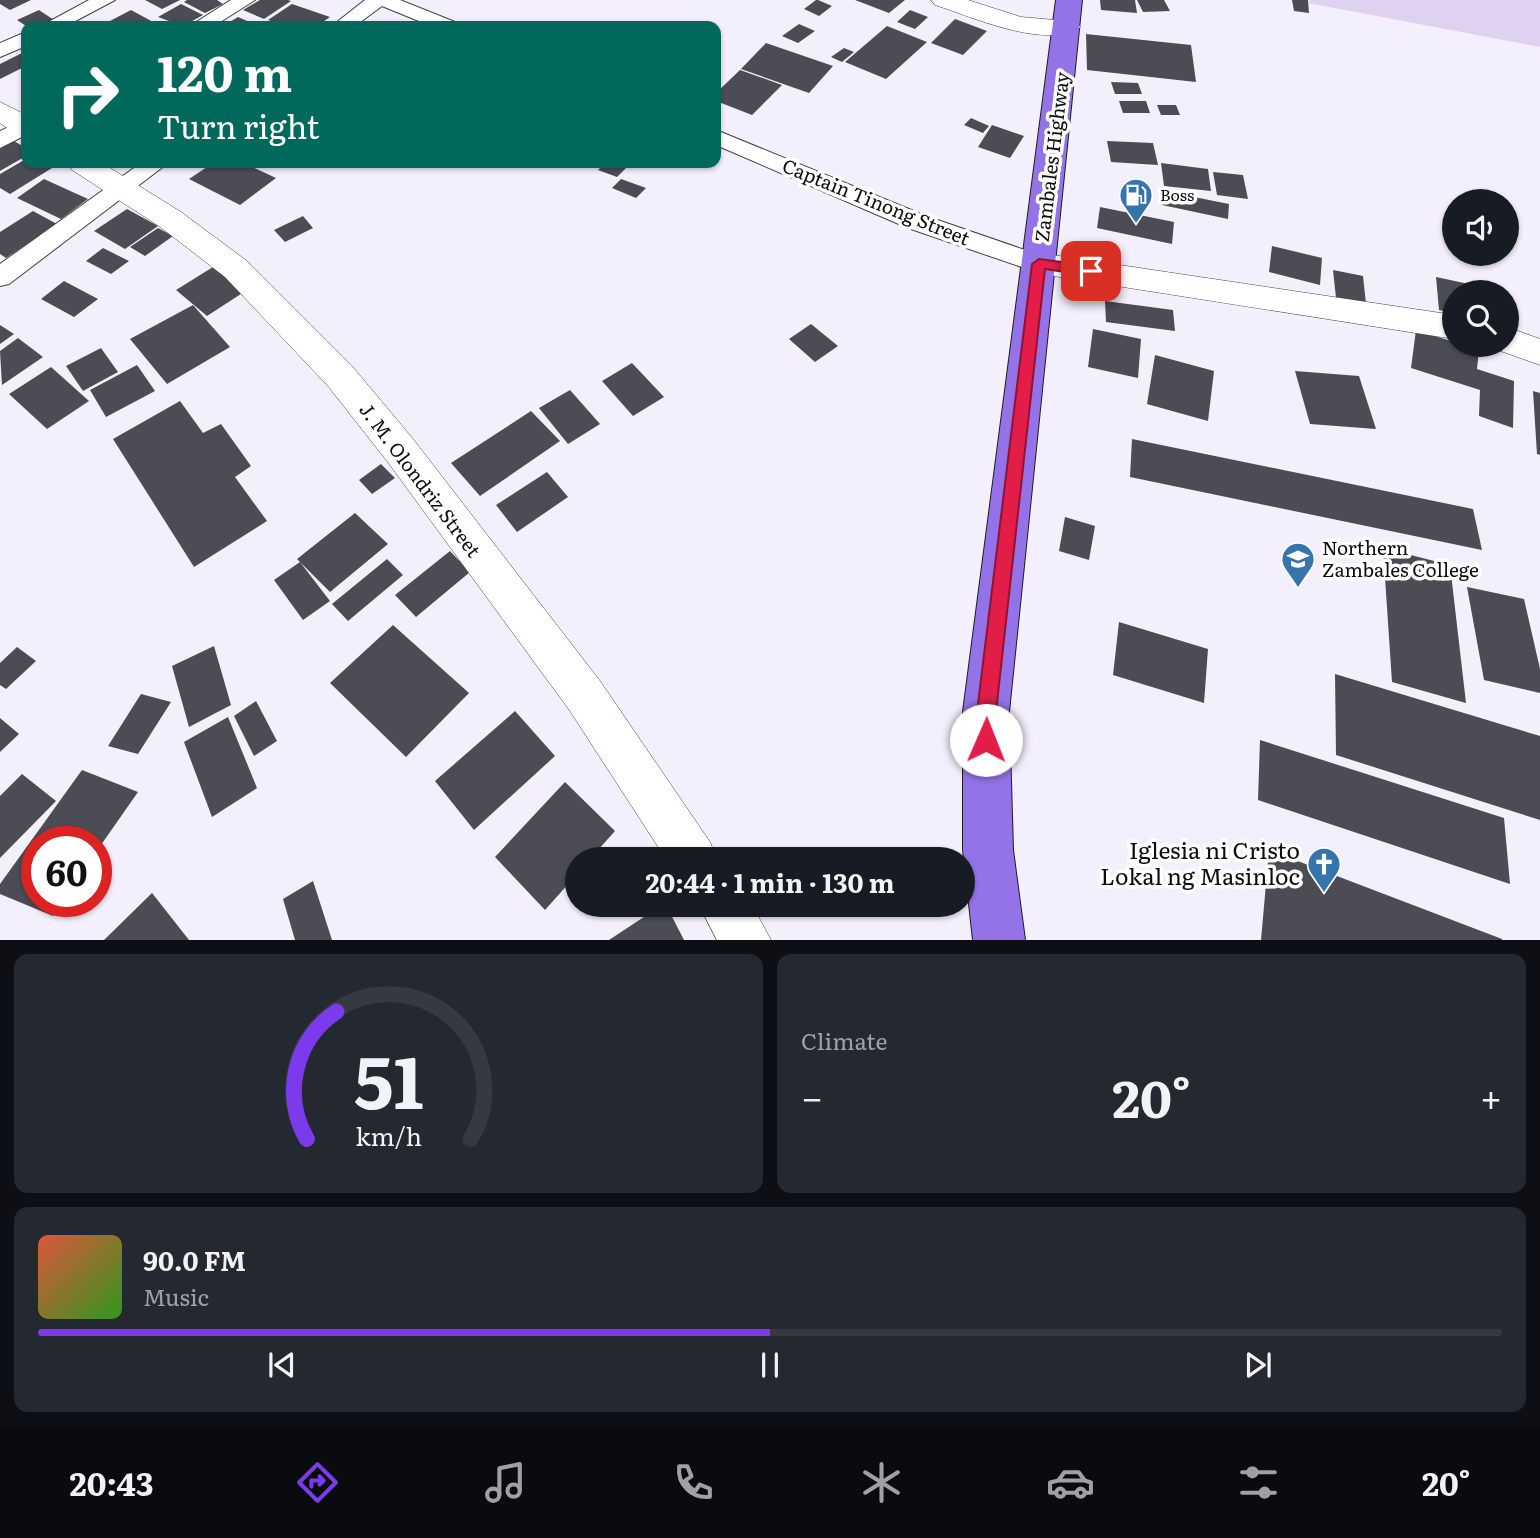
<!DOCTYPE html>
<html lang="en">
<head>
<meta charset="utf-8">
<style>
  :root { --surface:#171b24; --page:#242831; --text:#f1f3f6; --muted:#9ea1a6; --line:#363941; --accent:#7c3aed }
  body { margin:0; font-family:Literata,serif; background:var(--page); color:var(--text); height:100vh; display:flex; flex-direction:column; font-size:26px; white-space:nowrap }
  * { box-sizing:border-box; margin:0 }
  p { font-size:23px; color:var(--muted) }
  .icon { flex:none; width:38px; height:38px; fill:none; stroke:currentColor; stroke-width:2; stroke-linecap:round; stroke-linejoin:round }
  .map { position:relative; height:940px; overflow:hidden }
  .side { display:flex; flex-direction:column; gap:14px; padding:14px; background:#0d0f14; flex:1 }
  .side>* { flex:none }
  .guide { position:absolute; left:21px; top:21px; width:700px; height:147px; border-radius:14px; box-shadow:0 2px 5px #0004; background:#00695c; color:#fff; overflow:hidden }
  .controls { position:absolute; left:1442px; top:189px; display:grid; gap:14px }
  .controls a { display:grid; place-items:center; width:77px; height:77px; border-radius:50%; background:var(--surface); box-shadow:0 2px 5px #0004; font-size:35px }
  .speed { position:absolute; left:21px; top:826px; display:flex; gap:14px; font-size:35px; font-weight:700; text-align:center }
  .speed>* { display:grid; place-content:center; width:91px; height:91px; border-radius:50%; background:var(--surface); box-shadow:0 2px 5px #0004; line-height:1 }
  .speed .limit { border:10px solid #d22; background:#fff; color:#111 }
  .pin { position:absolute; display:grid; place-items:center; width:60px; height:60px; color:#fff; margin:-30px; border-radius:14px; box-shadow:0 4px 10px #0006 }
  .me { position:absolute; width:77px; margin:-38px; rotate:1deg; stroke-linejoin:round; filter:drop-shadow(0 0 5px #0008) }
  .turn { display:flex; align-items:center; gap:24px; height:147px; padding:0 21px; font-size:32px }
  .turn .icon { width:91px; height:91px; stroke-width:2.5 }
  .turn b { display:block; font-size:49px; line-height:60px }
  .big { font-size:52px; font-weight:700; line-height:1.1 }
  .side .tile { flex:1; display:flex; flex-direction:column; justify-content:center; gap:10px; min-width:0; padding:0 24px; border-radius:14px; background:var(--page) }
  .side .dial { align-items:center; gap:0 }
  .dial svg { height:182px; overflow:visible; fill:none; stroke:var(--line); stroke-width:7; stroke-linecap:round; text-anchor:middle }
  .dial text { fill:var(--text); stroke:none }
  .song { display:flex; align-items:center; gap:21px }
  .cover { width:84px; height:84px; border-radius:10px; background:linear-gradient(135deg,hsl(10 70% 55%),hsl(110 70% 35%)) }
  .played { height:7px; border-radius:4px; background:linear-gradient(90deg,var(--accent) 50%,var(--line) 50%) }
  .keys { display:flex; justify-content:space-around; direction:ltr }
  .heat { display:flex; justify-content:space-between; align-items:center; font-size:38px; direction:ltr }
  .side .tiles { flex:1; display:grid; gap:14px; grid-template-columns:1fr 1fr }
  .tile:last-child { grid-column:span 2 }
  .trip { position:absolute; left:565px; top:847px; width:410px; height:70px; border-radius:35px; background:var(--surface); box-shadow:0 2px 5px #0004; font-weight:700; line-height:70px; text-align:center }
  .tab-bar { display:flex; height:112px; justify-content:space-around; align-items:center; background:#090b0e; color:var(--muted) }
  .tab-bar .icon { width:49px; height:49px }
  .tab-bar .on { color:var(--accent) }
  .tab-bar b { font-size:32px; color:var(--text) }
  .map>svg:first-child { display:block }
  .farmland { fill:#dfd2f1 }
  .building { fill:#4b4c54 }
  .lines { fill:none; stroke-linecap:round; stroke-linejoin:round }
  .minor-casing { stroke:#404040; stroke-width:2 }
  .tertiary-casing { stroke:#404040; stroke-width:1 }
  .primary-casing { stroke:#1e1e1e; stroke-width:2 }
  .minor { fill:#fff; fill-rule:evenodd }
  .tertiary { fill:#fff; fill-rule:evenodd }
  .primary { fill:#9473e9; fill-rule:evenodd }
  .route { fill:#e11d48; stroke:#92132f; stroke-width:2 }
  .labels { text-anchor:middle; stroke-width:7; stroke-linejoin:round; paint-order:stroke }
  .far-poi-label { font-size:16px; fill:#0d0d0d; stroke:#fff; text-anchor:start }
  .street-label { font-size:19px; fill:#0d0d0d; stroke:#fff }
  .poi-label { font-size:19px; fill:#0d0d0d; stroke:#fff; text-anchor:start }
  .near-poi-label { font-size:23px; fill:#0d0d0d; stroke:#fff; text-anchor:end }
</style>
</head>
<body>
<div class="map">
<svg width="1540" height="940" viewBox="0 0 1540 940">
  <rect width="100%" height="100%" fill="#f4effd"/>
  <path class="farmland" d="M1311,0H1540V47L1308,3Z"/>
  <path class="building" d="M0,0H31L10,10L0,4Z
    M145,0H180L162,9Z
    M187,0H217L223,4L205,13L184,2Z
    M260,0H288L291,1L264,19L243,10Z
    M816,0H818L832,6L819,16L804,9Z
    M855,0H905L889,13Z
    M1100,0H1135L1137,13L1101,10Z
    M1137,0H1164L1170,11L1143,12Z
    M1292,0H1308L1309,13L1294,11Z
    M181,4L203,15L183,26L158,17Z
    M292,4L330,17L317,26H286L268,20Z
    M39,10L54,20L41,26H26L17,20Z
    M131,10L155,23L119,26L110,21Z
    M910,10L928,17L915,29L897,22Z
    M238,17L256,25L223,26Z
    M955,19L987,31L963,55L931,43Z
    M799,24L815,31L798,43L782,36Z
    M887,26L927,42L886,79L845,62Z
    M1086,34L1191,45L1196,82L1087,70Z
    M766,43L833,66L809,93L741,69Z
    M844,48L854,52L842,62L831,57Z
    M26,51V66L0,79V64Z
    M740,70L782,85L752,115L716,101V93Z
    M1111,82L1138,83L1142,94H1115Z
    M1119,101H1146L1150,113H1123Z
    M1157,105H1176L1180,115H1161Z
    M971,118L989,126L983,133L964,125Z
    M992,125L1024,136L1010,158L978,147Z
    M14,141L26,148V156L0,171V149Z
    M1107,141L1153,143L1158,165L1111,162Z
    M26,159V163H42L52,168L10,194L0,188V174Z
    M213,163H244L276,178L240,205L189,179Z
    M605,163H631L617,177L598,170Z
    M1161,163L1208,169L1211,191L1164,186Z
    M1213,172L1243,175L1248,199L1217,195Z
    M44,179L88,199L61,219L17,198Z
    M621,179L646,188L636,198L612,188Z
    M1164,191L1229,204L1228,219L1162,205Z
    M1100,207L1174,222L1172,244L1097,228Z
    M127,209L158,226L125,249L94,231Z
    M33,211L57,224L6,258L0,254V232Z
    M303,216L313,228L285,242L274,230Z
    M158,228L173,236L145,256L130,247Z
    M1272,246L1322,258L1320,285L1269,272Z
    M103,248L129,261L111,274L86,261Z
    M213,267L244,292L207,316L176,290Z
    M1333,270L1363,276L1366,304L1336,298Z
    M1436,277L1502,291V292H1454V313L1439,310Z
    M64,281L98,299L74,317L41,299Z
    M1105,301L1173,310L1175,331L1106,322Z
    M193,305L230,347L167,384L130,339Z
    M811,324L838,346L815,362L789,339Z
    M0,325L14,334L0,344Z
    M1093,329L1141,339L1138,378L1088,367Z
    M1416,330L1479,350L1477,369L1514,381L1513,428L1479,416L1480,390L1411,368Z
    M18,338L43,357L2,385L0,351Z
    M101,348L118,372L83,391L66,366Z
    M1155,355L1214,371L1208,421L1147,404Z
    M632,363L664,397L633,416L602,381Z
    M137,365L155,391L106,417L90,390Z
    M51,367L89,401L47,429L9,394Z
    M1295,371L1359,376L1376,429L1310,424Z
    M570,390L600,424L568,444L539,408Z
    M1533,391L1540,393V455L1537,454Z
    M180,401L203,433L221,424L251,466L235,477L267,521L194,567L113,439Z
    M531,411L560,441L480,496L451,463Z
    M1132,439L1473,509L1482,550L1130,477Z
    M381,464L395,478L372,494L359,480Z
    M547,472L568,497L517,532L496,505Z
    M355,513L388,544L330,592L297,559Z
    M1065,517L1095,526L1089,560L1059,551Z
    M1383,548L1450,565L1466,703L1392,682Z
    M450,551L470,572L416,617L395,595Z
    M387,559L403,575L348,621L332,604Z
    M300,562L330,601L303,620L274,580Z
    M1467,587L1524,599L1540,669V693L1484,680Z
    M1119,622L1208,649L1204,703L1113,675Z
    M393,625L469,693L406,757L330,683Z
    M214,646L231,705L189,727L172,666Z
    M17,647L36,661L6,689L0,685V663Z
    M1335,674L1540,736V820L1336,755Z
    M141,694L171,702L138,754L108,746Z
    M256,701L277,741L254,756L234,716Z
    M515,711L555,756L474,830L435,781Z
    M228,717L257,788L212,817L184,742Z
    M0,718L19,734L0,752Z
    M1260,740L1504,818L1510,884L1258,800Z
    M82,770L138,792L96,852V842H37V901H63L53,916L0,894V884Z
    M22,774L56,801L0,858V796Z
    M565,782L615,831L590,859H578V873L545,910L495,857Z
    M1269,850L1502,939V940H1261Z
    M313,881L332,940H295L283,899Z
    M152,893L189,940H104Z
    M662,905H666L684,940H609Z"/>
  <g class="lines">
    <defs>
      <path id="minor" d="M89,0H115L66,26H41Z
        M231,0H255L214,26H190Z
        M365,0H400L455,22L458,26H431L382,6L355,26H332Z
        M26,32V46L0,57V43Z
        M26,119V135L0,148V131Z
        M716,130L926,216L1048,258L1052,264L1048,270L1039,273L908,228L716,145Z
        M141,163H168L9,284L0,286V264Z"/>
      <path id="tertiary" d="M931,0H968L1021,17L1077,22L1080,27L1077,32C1031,44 978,19 935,5Z
        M0,102L26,115V137L16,134L0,123Z
        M68,163H102L181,212L247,261L352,366L413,439L600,681L710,842L717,859H666L570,711L387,461L328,386L225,277L159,226L72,170Z
        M1039,253L1454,315V339L1028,272L1023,264L1028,256Z
        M1507,327L1540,339V365L1495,349L1493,345H1507Z
        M699,905H752L771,940H717Z"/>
      <path id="primary" d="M1056,0H1082L1009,712L1013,850L1025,940H973L963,850V712Z"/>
    </defs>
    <use href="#minor" class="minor-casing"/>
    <use href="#tertiary" class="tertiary-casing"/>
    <use href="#primary" class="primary-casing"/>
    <use href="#minor" class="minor"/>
    <use href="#tertiary" class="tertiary"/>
    <use href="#primary" class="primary"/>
  </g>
  <path class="route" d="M1039,259L1091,266L1098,271L1091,276L1045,269L996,712L993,747L986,749L980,747L977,712L1032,264Z"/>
  <defs>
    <symbol id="fuel-pin" viewBox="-11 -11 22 30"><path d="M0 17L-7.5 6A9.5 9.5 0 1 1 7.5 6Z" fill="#3574ad" stroke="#fff"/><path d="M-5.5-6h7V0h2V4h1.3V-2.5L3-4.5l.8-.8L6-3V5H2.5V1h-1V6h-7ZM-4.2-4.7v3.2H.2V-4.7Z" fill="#fff"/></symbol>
    <symbol id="university-pin" viewBox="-11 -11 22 30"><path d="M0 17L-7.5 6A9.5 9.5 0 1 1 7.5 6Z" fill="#3574ad" stroke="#fff"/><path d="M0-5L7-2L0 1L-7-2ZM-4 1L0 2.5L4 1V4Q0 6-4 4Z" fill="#fff"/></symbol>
    <symbol id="church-pin" viewBox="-11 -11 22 30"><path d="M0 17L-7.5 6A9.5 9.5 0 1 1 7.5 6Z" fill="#3574ad" stroke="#fff"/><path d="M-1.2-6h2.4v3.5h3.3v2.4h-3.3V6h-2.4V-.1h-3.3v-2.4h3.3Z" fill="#fff"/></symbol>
  </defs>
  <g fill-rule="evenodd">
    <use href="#fuel-pin" x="1117" y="176" width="38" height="52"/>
    <use href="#university-pin" x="1279" y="540" width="38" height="52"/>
    <use href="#church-pin" x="1305" y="845" width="38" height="52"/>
  </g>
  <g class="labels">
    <g class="far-poi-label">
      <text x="1160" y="201">Boss</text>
    </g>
    <g class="street-label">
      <text transform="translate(1052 157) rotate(-83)" y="7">Zambales Highway</text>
      <text transform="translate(876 202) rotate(22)" y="7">Captain Tinong Street</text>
      <text transform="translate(420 480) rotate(53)" y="7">J. M. Olondriz Street</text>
    </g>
    <g class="poi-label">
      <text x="1322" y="555">Northern<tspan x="1322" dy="22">Zambales College</tspan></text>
    </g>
    <g class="near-poi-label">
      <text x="1300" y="859">Iglesia ni Cristo<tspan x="1300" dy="26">Lokal ng Masinloc</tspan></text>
    </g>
  </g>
</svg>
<div class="controls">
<a><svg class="icon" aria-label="sound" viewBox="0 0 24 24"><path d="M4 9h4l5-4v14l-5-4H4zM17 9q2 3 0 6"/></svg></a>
<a><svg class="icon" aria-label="search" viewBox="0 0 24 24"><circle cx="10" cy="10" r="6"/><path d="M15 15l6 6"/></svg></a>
</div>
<div class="speed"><div class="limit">60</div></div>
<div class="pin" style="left:1091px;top:271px;background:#d93025"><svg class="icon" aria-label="arrive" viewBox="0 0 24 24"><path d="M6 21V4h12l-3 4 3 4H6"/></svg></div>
<svg class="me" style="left:986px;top:740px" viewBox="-20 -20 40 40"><circle r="19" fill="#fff"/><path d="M0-13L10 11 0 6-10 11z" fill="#e11d48"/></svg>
<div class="trip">20:44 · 1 min · 130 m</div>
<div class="guide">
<div class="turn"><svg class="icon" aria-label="right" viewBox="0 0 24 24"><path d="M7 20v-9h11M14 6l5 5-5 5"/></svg><div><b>120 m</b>Turn right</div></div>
</div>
</div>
<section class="side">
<div class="tiles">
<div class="tile dial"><svg viewBox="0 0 100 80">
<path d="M14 69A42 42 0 1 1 86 69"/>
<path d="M14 69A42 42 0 0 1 27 13" stroke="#7c3aed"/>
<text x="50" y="56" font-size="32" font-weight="700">51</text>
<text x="50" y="72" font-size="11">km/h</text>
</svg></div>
<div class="tile"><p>Climate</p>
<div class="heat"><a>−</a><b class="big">20°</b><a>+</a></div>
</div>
<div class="tile">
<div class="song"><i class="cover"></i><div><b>90.0 FM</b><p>Music</p></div></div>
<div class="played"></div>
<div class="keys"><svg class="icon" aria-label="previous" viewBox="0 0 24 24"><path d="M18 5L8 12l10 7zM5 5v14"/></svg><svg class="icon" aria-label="pause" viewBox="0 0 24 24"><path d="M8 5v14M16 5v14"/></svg><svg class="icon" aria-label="next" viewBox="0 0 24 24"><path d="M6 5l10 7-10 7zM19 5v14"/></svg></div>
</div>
</div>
</section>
<nav class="tab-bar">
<b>20:43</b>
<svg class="icon on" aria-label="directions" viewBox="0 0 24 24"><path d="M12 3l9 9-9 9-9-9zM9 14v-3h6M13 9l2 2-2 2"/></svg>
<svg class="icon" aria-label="music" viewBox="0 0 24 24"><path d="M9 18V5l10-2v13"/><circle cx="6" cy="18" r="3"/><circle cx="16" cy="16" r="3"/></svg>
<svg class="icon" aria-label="phone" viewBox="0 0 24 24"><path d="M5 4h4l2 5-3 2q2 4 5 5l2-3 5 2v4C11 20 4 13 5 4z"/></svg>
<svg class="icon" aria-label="climate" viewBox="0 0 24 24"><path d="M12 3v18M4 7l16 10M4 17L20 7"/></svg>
<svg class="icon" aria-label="car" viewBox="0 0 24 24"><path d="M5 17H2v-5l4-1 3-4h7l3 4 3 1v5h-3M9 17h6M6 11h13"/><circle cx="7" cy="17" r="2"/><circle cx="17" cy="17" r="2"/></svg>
<svg class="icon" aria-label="filters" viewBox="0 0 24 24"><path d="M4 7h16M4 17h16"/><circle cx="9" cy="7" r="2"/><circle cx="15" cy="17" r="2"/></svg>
<b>20°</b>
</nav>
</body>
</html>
